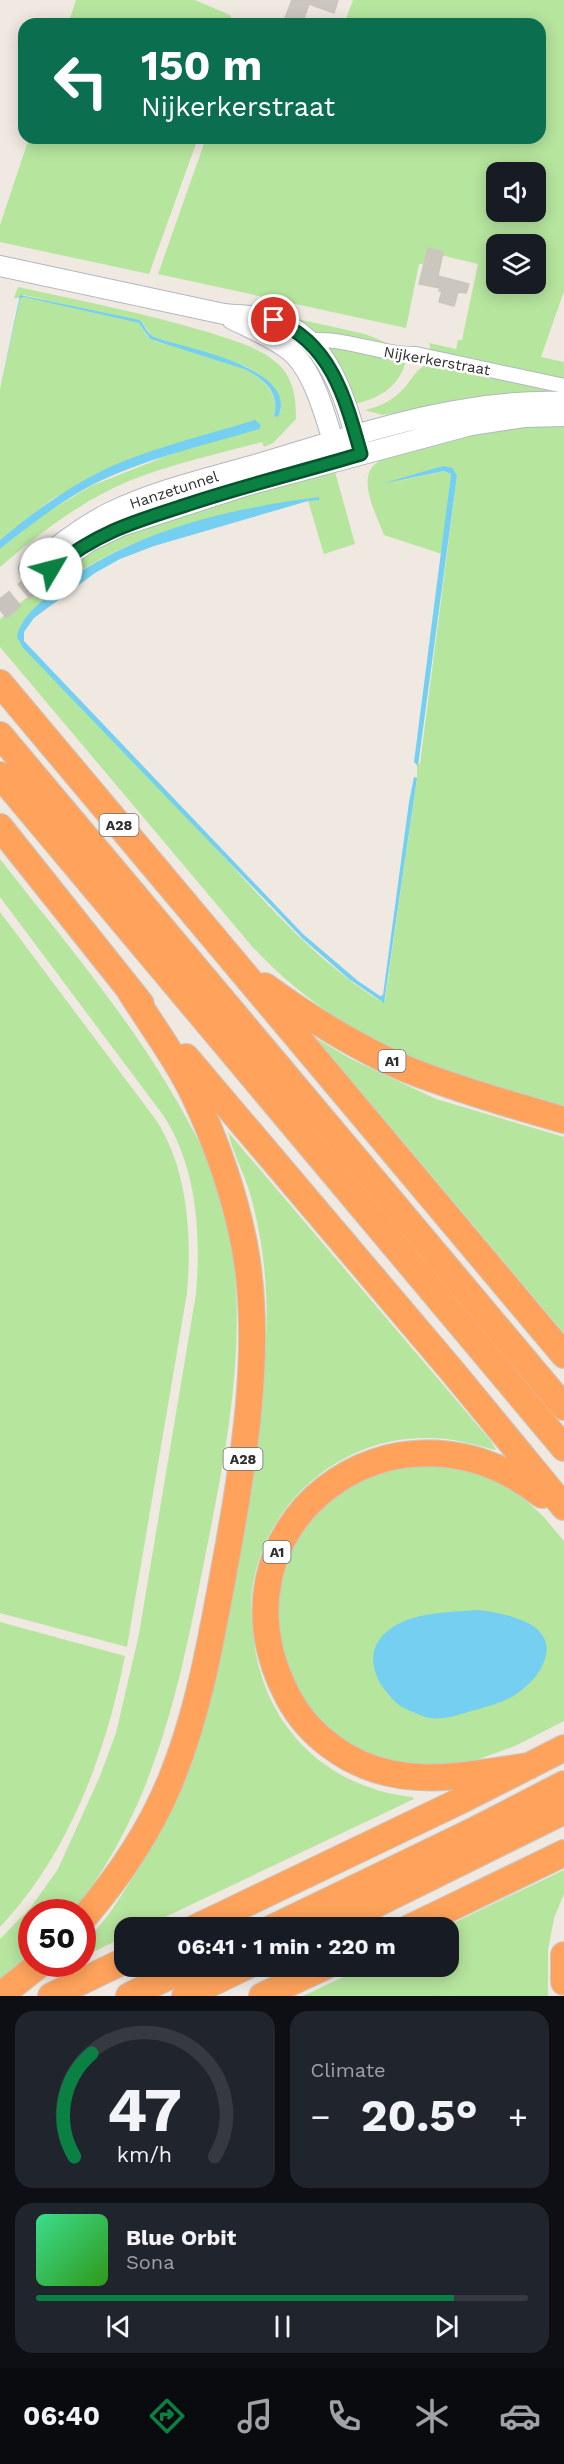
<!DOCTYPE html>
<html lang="en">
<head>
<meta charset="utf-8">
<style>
  :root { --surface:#171b24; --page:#20242c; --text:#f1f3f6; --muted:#9ea1a6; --line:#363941; --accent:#0b8043 }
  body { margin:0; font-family:"Work Sans",sans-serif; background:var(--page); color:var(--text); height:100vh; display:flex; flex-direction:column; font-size:22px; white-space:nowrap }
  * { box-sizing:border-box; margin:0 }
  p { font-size:20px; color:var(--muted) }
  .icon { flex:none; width:33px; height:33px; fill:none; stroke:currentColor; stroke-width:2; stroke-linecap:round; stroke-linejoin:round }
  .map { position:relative; height:1996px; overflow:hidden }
  .drawer { display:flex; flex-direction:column; gap:15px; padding:15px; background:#0d0f14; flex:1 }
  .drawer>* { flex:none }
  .top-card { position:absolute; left:18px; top:18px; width:528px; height:126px; border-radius:18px; box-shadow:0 3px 15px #0003; background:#0b6e4f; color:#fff; overflow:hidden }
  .buttons { position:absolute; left:486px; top:162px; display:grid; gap:12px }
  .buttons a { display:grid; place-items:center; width:60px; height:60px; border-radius:12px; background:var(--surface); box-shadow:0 3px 15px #0003; font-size:30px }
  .speed { position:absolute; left:18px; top:1899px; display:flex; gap:12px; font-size:30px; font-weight:700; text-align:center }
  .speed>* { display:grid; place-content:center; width:78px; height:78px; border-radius:50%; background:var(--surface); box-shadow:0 3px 15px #0003; line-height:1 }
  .speed .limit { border:9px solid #d22; background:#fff; color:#111 }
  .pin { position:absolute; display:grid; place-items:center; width:51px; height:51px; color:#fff; margin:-26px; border:3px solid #fff; border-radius:50%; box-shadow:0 2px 6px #0007 }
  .me { position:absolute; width:66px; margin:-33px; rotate:53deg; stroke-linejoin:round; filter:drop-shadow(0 0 4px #0008) }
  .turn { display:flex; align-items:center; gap:21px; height:126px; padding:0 24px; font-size:27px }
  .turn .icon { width:78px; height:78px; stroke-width:2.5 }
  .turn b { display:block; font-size:42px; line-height:51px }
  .big { font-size:45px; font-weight:700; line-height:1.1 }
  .drawer .widget { flex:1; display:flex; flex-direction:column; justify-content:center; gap:9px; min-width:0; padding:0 21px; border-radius:18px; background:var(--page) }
  .drawer .dial { align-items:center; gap:0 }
  .dial svg { height:156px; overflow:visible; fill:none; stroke:var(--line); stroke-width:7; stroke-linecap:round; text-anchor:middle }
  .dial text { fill:var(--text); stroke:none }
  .song { display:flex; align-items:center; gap:18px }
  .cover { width:72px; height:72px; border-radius:9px; background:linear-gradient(135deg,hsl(150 70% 55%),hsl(110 70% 35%)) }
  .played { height:6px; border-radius:3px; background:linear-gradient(90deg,var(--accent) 85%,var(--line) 85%) }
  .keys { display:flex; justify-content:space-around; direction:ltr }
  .heat { display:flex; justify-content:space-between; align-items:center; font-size:33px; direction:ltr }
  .drawer .tiles { flex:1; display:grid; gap:15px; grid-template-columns:1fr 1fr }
  .widget:last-child { grid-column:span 2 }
  .trip { position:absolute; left:114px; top:1917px; width:345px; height:60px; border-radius:18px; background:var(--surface); box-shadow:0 3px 15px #0003; font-weight:700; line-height:60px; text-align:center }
  .tabs { display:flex; height:96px; justify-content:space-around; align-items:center; background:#090b0e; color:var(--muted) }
  .tabs .icon { width:42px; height:42px }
  .tabs .current { color:var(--accent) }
  .tabs b { font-size:27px; color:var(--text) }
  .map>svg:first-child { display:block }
  .green { fill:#b6e59e; fill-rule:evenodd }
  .water { fill:#75cff0 }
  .building { fill:#cbc7bf; stroke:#cbc5ba; stroke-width:1.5 }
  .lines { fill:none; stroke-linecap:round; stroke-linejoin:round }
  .secondary-tunnel { stroke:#c8c4bd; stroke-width:20; stroke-dasharray:20 10; stroke-linecap:butt }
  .street-casing { stroke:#b4b7c1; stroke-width:16 }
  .secondary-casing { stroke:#b4b7c1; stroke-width:22 }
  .highway-casing { stroke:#c9c9c9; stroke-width:28 }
  .street { stroke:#fff; stroke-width:14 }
  .secondary { stroke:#fff; stroke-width:20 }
  .highway { stroke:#ffa35c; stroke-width:26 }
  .route-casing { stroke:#07532c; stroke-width:15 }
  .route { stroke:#0b8043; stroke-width:10 }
  .labels { text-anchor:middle; stroke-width:5; stroke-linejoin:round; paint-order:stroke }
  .shield { fill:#fff; stroke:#6d6d6d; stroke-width:1.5 }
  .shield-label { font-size:14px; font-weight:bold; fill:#2e2e2e }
  .street-label { font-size:15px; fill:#2e2e2e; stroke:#fff }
</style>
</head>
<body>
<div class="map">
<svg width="564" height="1996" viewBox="0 0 564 1996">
  <rect width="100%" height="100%" fill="#efe9e1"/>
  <path class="green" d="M76,0H195L230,15L234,24H68Z
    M353,0H564V291L541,357L564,362V380L431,351L429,343L456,349L458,340H462L478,264L428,252L423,264H419L406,328L158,274L206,138H540V24H344ZM496,172H536V212H496ZM496,244H536V284H496Z
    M29,138H198L149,274L0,242V225Z
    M18,287C83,301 148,314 211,333C234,341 260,347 278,364C294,379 296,398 296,419L273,443L264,447L262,442C218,454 172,464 129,481C81,501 37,535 0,567V549L43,515L91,486L257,420L148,453L100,472L51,500L0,540V389L20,299L26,297L139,323C143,327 145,334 149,338C154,342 165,343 171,345C203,355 286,369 274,416L280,413C285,390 262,375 245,366L151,336L143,323L24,295L18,298H14Z
    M275,314L365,334L397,347L396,350L307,331Z
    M330,344L406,361C399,387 380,398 355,404L326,347Z
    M428,364H435L564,391V395L530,392L494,395L383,415L364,410C380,407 394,400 405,387C413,378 416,369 428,364Z
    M564,419V1106C442,1074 338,1041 250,944L0,647V619L40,587L107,542L141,528L334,468L355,544L324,554L308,501L320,499C229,512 130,529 56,589C40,602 25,614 18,633L23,648C83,708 142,769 200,831C256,891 311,959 382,1002L385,1000L417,778V765L420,764L457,476L453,468L381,485L444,471L451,474L442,554L384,535C378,518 363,492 369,473C379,440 529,425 564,419Z
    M0,859C64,941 132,1020 183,1112C196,1136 210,1160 218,1186C255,1307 230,1431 206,1552C180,1683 157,1805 73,1912H32L31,1955L0,1981V1939L31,1907L58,1869L100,1776L116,1733L139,1634L196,1294C201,1234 197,1166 163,1115L0,897Z
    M0,912L156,1120C188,1169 192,1236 187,1293L127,1647L0,1613Z
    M316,1038L349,1058L436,1099L564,1137V1333Z
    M228,1132L491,1441L496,1450C472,1444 450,1437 425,1438C341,1438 267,1501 253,1584C250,1600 251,1617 253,1633C261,1723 323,1787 412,1797L414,1799L144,1927L124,1928V1937L83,1957V1945C108,1919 126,1889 144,1858L261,1393C270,1326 269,1263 251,1197C245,1174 233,1154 228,1132Z
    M442,1462L510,1486L542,1515L564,1541V1721L515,1746L471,1762L432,1769L364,1759L313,1724L271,1622L292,1541L331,1489L371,1471Z
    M0,1622L125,1656C106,1753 69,1854 0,1927Z
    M564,1870V1894L554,1918L548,1950V1996H303L364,1967L448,1966V1928L445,1927Z"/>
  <path class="water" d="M20,295L139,320C146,325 146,334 154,337C183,348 301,367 278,417L274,416C280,392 264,379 244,369L150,339L139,323L24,297L20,299L0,389Z
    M255,420L261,425L259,429C202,446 142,459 90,486C57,504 29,526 0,549V540C37,509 75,482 119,463C163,445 210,434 255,420Z
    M443,466L453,468L457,476L418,766L414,762L451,474L444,471L381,484Z
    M319,497V500L308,501L154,546L120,559L95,573L34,618L24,632V641L303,934L358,981L380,996L383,995L409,802L414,777L417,778L384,1003L349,979L303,939L23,648L17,637C20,619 36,606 50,594C124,533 225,509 319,497Z
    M478,1610C496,1612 514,1616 530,1624C564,1644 539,1680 515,1695C502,1703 483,1708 468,1712C452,1717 435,1722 420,1715C413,1712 405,1709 399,1705C371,1681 359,1645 398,1624C421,1612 453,1612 478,1610Z"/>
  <path class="building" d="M292,0H338L334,13L309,4L302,24H286L284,21Z
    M428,248L443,252L438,276L469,284L466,293L458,292L454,306L439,302L442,291H439L440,288L419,284Z"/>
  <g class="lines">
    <path class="secondary-tunnel" d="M0,611L38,580"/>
    <defs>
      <path id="street" d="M304,341C342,335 378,355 416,354L564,386"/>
      <path id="secondary" d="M0,266L224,314C241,316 259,315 275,320C328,337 345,398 358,445
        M232,319C250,328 272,337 289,350C315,370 327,423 337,454
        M29,569C55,548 81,527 111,512C157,490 209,478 258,464C356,435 460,398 564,402
        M38,580L88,542L121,526L248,485L471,425L524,417L564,416"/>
      <path id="highway" d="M0,683L564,1355
        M0,735L564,1407
        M0,775L564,1448
        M0,827L141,1004
        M265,986C307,1017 367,1054 416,1073C464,1091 514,1106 564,1120
        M186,1057L453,1372L564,1507
        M529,1766C484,1772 435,1784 389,1773C347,1764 308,1735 288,1697C199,1527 393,1378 542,1495
        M82,1920C118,1878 149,1833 170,1782C198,1715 211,1641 224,1570C243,1469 264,1345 244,1243C234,1193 215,1139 193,1093C177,1059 150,1023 130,991
        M195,1928L462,1800L564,1748
        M272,1928L477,1829L564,1784
        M328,1928L564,1811
        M409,1928L564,1853
        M564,1955V1982
        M0,1996L40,1964
        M51,1996L124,1961
        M129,1996L190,1966
        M185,1996L247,1966
        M262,1996L326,1966"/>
    </defs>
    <use href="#street" class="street-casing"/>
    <use href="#secondary" class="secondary-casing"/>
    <use href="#highway" class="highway-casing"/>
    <use href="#street" class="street"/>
    <use href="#secondary" class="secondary"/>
    <use href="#highway" class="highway"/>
  </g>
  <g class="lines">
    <defs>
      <path id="route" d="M51,569C97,533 130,523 183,506C242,486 301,472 361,454C346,400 331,342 274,320"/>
    </defs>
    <use href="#route" class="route-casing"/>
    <use href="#route" class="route"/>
  </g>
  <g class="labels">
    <g class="shield">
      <rect x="99.5" y="814" width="39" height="22" rx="4.5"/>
      <rect x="378.5" y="1050" width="27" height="22" rx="4.5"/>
      <rect x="223.5" y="1448" width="39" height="22" rx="4.5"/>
      <rect x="263.5" y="1541" width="27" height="22" rx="4.5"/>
    </g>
    <g class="shield-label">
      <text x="119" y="830">A28</text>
      <text x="392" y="1066">A1</text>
      <text x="243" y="1464">A28</text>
      <text x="277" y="1557">A1</text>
    </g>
    <g class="street-label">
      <text transform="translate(437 361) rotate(10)" y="5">Nijkerkerstraat</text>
      <text transform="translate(174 490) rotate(-18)" y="5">Hanzetunnel</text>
    </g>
  </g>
</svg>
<div class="buttons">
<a><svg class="icon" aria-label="sound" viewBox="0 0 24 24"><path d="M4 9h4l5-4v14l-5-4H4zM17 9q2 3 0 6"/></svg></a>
<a><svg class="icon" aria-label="layers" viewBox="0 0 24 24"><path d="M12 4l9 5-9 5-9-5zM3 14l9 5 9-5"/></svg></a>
</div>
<div class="speed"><div class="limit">50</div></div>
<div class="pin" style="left:274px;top:320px;background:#d93025"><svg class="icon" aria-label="arrive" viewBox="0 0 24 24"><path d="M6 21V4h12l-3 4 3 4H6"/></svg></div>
<svg class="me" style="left:51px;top:569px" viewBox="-20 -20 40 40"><circle r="19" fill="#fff"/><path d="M0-13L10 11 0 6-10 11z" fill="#0b8043"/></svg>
<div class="trip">06:41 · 1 min · 220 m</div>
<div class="top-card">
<div class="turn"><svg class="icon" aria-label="left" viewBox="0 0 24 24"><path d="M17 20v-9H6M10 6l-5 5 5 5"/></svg><div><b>150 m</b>Nijkerkerstraat</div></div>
</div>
</div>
<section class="drawer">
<div class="tiles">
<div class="widget dial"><svg viewBox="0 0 100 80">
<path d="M14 69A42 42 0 1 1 86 69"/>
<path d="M14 69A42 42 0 0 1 23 16" stroke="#0b8043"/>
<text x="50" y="56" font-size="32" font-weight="700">47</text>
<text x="50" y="72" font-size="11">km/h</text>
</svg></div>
<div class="widget"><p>Climate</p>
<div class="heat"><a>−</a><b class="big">20.5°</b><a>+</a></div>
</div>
<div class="widget">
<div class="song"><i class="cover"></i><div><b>Blue Orbit</b><p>Sona</p></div></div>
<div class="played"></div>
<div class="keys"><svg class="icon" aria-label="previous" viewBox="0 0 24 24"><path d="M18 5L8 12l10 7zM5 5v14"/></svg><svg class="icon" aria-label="pause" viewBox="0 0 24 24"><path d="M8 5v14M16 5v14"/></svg><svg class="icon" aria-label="next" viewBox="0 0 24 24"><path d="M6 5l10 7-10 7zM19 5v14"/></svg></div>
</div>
</div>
</section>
<nav class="tabs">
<b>06:40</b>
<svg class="icon current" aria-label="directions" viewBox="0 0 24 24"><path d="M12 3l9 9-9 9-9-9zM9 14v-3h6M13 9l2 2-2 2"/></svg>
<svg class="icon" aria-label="music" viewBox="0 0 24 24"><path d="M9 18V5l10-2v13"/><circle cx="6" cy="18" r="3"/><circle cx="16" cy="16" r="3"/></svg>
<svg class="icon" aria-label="phone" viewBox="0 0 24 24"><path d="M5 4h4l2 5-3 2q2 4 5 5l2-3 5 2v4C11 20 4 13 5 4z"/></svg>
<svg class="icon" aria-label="climate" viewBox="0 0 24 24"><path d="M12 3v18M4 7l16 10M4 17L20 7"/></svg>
<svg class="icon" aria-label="car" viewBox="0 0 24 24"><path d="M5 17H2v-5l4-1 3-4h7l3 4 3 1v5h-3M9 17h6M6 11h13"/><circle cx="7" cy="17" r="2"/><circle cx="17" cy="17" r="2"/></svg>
</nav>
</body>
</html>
